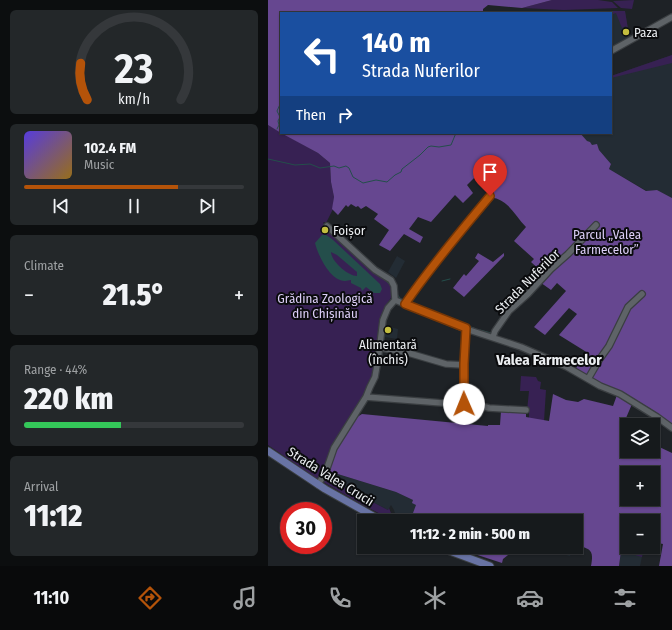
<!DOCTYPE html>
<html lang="en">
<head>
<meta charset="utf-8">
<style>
  :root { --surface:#161a1c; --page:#232729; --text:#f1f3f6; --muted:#9ea1a3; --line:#35383b; --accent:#b45309 }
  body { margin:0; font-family:"Fira Sans Condensed",sans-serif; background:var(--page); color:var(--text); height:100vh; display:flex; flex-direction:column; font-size:15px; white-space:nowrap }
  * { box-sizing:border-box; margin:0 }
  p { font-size:13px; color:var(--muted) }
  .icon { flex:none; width:22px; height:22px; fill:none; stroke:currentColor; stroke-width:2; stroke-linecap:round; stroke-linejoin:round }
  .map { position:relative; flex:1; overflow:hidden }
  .panel { display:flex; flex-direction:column; gap:10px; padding:10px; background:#0c0e0f; width:268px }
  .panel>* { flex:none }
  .hud { position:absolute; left:12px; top:12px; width:332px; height:122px; border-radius:0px; box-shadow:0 1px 3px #0004,0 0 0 1px var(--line); background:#1a4fa0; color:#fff; overflow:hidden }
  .controls { position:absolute; left:352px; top:418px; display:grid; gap:8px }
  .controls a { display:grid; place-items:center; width:40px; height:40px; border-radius:0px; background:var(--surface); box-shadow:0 1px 3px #0004,0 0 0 1px var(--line); font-size:20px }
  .speed { position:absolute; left:12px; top:502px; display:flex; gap:8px; font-size:20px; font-weight:700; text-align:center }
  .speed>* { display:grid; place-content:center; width:52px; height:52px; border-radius:50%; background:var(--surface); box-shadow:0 1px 3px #0004,0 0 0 1px var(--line); line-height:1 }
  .speed .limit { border:6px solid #d22; background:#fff; color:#111 }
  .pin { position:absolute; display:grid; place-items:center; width:34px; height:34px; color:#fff; margin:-41px -17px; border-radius:50% 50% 50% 0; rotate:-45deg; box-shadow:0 0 4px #0007 }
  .pin .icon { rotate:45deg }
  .me { position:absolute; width:44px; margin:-22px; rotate:359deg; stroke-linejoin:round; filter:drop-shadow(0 0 3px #0008) }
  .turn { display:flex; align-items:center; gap:14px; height:84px; padding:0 16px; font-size:18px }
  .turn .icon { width:52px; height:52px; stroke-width:2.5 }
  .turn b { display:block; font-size:28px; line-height:34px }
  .then { display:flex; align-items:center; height:38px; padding:0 16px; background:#0003; gap:8px; font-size:15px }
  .big { font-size:30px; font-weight:800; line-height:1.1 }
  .panel .card { flex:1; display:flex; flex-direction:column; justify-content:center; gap:6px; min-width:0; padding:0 14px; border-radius:6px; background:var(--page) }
  .panel .dial { align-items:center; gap:0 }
  .dial svg { height:104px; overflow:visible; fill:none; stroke:var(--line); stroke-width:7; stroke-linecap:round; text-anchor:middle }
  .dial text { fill:var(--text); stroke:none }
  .song { display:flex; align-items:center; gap:12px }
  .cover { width:48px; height:48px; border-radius:6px; background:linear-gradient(135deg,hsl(250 70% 55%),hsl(40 70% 35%)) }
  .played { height:4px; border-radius:2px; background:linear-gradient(90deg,var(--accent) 70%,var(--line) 70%) }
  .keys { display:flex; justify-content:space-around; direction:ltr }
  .heat { display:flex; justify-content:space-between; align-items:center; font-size:22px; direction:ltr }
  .charge { height:6px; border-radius:3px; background:linear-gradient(90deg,#34c759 44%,var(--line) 0) }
  .trip { position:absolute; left:89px; top:514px; width:226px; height:40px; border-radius:0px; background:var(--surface); box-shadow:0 1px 3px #0004,0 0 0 1px var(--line); font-weight:800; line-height:40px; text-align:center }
  .menu { display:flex; height:64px; justify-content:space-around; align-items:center; background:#090a0b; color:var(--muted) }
  .menu .icon { width:28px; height:28px }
  .menu .selected { color:var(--accent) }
  .menu b { font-size:18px; color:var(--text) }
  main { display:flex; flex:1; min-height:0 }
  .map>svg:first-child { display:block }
  .built { fill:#232c34 }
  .green { fill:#372153 }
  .forest { fill:#664790; fill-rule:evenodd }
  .water { fill:#244e4b; fill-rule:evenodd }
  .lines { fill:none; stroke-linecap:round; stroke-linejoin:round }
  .stream { stroke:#244e4b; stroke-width:1 }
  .minor-casing { stroke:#3a3e41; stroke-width:8 }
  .major-casing { stroke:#3a3e41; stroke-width:9 }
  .minor { stroke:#5e6367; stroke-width:5.5 }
  .major { stroke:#6873a4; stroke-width:7 }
  .route-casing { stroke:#753606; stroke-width:10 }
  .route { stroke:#b45309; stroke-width:7 }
  .poi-dot { fill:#c3bd3f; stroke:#0a0b0d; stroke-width:1.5 }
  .labels { text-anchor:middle; stroke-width:4; stroke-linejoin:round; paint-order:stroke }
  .poi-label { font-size:13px; fill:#ebeef1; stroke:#0a0b0d; text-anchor:start }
  .park-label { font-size:13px; fill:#dccef7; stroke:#0a0b0d }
  .street-label { font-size:13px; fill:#ebeef1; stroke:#0a0b0d }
  .quarter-label { font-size:15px; font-weight:bold; fill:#ebeef1; stroke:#0a0b0d }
</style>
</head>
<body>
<main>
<section class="panel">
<div class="card dial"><svg viewBox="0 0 100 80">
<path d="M14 69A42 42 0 1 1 86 69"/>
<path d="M14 69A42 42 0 0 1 9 41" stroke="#b45309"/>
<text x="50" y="56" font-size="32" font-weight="700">23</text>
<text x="50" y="72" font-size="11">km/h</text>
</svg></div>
<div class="card">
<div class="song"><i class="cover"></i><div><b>102.4 FM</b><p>Music</p></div></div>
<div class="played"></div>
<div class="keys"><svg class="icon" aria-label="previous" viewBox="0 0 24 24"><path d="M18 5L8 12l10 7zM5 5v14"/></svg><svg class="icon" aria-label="pause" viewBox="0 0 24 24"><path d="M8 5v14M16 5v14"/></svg><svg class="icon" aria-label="next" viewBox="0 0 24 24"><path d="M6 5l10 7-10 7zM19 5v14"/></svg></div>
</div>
<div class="card"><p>Climate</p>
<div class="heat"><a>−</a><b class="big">21.5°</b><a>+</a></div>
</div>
<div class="card"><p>Range · 44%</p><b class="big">220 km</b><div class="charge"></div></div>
<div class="card"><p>Arrival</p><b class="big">11:12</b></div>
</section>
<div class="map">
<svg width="404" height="566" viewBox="0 0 404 566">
  <rect width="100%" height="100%" fill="#1e2226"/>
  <path class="built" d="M267,11L291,12L357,11L360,29L359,30L364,37L343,49V13H269Z
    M404,55V198L389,190L379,191L341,169L343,164L331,150L329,145L324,146L319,142L312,133H343V76Z
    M129,256L137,261L128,278L120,272Z
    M118,326L130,329L129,339L117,337Z
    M60,471L128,492L145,500L149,505L142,521L129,520L126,510L123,505L120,510L58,478Z
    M355,536L359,537V547H376L372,566H351Z
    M281,547H305L302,556L283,551Z"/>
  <path class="green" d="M284,0H330L344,2L350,8L296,10L254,8Z
    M366,0L364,9L353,8L345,1Z
    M339,11H357L360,29L359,30L358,26L354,28L348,13L343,15V13H340Z
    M404,55V63L343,78V76Z
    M0,125L50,153L62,163L63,182L66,197L65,209L58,223L56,222L55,223L119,279L124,285L125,295L118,305L113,318L107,370L98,392L62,451L58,466L52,476H51L49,479L0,445Z
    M253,376L268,377L270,381L273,382L272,389L278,390L276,421H261V412L259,411L261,391H252Z
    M60,471L58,478L120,510L121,508L126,521L95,505L55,482Z
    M355,536L359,537V547H376L374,557L353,551Z"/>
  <path class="forest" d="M0,0H284L254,8L220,5L215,9V13H13V133L0,125Z
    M13,133H312L319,141L322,142L324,145L329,144L331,150L343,164L341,169L378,191L389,190L404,198V424L383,409L358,394L324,379L308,368L320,353L291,335L309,314L301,308L277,335L266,327L298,291L289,283L283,290L269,280L275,273L263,262L266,259L246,241L258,227C247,216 241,201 226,198V181L213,171L199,185L205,193L195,203L187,195L163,222L150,217L141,229L155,237L152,243L136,234L122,251L111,245L121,230L106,219L110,214L98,206L93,209L90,206L88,207L83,204L80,207L78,205L70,215L64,209L66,197L63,182L62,163L50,153Z
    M210,253L225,262L236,253V256L196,297L185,288L196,274L198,276L211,261L207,258Z
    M285,394L298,400L310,402L316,399L345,406L349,395L364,404L358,418L365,422L368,425H359V451H385V444L404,453V566H391L395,544L385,542V521H359V537L355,536L351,566H323C326,550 323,549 308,545V521H142L148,505L144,503L145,500L128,492L60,471L66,452L89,417L94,414L220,426V425H232L233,411L258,412V417L281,421ZM359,473H385V499H359Z
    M185,547H243L240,555L235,559L234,563Z"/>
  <path class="water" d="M54,235H58L64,239L112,284L114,289L112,293H106L98,287L94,291L93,288L83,283V280C81,280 79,281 77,281C62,281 50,255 47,243ZM63,252L69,255L89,272V276C80,276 63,261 63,252Z"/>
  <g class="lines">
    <path class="stream" d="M9,129L11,125L10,121L12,117L9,111L13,102
      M0,159L27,165L42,164L52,168L66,166L71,168L78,166L81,168L85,177L95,183L108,180L119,182L127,175L133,172L134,169L152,155L160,147L163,146L171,147L183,145L188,133
      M174,281L182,279
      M119,282L122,285
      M129,294L132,298
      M148,305L164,312
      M199,326L206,328
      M212,330L223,333"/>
    <defs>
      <path id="minor" d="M343,51L404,17
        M59,226L107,270L123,280L126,286L127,300
        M127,300L198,329L253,347L299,367L332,386L352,394L389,417L404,428
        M137,304C163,266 193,231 222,196
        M225,337L227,331L241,311L260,294L283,269L300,254L328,225
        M113,348L137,352L178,364L196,365
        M320,379L331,360L341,346L360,307L374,294
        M98,397L213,406L221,408L258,410
        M196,405V365L198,329
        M50,485L58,471L66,448L98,397L102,387L107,377L110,360L115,320L120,308L127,300"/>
      <path id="major" d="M0,451L57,489L114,521
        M171,547L222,566"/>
    </defs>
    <use href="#minor" class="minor-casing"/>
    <use href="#major" class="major-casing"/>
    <use href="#minor" class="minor"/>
    <use href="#major" class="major"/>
  </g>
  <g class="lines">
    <defs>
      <path id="route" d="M196,404V364L198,328L137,304C163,266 193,231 222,196"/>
    </defs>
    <use href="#route" class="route-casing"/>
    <use href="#route" class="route"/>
  </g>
  <g class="poi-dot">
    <circle cx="358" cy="32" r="4"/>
    <circle cx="57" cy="230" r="4"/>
    <circle cx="120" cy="330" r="4"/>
  </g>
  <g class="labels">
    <g class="poi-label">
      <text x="366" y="37">Paza</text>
      <text x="65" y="235">Foișor</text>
      <text x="120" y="349" text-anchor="middle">Alimentară<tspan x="120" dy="15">(închis)</tspan></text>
    </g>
    <g class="park-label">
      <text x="339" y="239">Parcul „Valea<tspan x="339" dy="15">Farmecelor”</tspan></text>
      <text x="57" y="303">Grădina Zoologică<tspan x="57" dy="15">din Chișinău</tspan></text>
    </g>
    <g class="street-label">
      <text transform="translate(259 281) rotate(-45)" y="5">Strada Nuferilor</text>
      <text transform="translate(63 476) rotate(32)" y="5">Strada Valea Crucii</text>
    </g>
    <g class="quarter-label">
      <text x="281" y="365">Valea Farmecelor</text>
    </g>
  </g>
</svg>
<div class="controls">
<a><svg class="icon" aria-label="layers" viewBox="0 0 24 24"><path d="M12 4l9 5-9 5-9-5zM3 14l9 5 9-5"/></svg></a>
<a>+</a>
<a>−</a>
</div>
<div class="speed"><div class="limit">30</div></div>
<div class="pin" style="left:222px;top:196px;background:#d93025"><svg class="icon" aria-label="arrive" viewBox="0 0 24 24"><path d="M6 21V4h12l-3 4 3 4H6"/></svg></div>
<svg class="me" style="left:196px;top:404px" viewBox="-20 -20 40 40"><circle r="19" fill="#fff"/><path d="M0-13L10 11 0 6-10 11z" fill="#b45309"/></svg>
<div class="trip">11:12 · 2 min · 500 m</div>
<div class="hud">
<div class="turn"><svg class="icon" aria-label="left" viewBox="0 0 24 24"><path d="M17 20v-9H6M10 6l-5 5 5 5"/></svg><div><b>140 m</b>Strada Nuferilor</div></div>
<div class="then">Then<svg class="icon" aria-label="right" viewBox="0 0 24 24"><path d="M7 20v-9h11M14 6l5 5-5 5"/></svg></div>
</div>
</div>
</main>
<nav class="menu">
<b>11:10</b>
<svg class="icon selected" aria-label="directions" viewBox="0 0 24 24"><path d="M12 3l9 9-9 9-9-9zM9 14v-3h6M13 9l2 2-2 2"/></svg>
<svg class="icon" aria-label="music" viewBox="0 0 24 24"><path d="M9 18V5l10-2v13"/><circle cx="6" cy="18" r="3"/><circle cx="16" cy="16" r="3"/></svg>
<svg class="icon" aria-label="phone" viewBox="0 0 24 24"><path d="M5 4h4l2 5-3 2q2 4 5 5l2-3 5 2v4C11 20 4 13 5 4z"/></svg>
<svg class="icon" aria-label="climate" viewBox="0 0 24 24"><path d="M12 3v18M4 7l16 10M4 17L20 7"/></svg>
<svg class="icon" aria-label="car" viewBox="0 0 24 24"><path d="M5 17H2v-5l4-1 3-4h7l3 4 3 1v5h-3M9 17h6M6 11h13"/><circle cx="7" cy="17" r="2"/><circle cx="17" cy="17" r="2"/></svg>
<svg class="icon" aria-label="filters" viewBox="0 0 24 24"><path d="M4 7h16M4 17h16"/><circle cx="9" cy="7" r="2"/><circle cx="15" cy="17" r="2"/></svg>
</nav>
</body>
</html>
